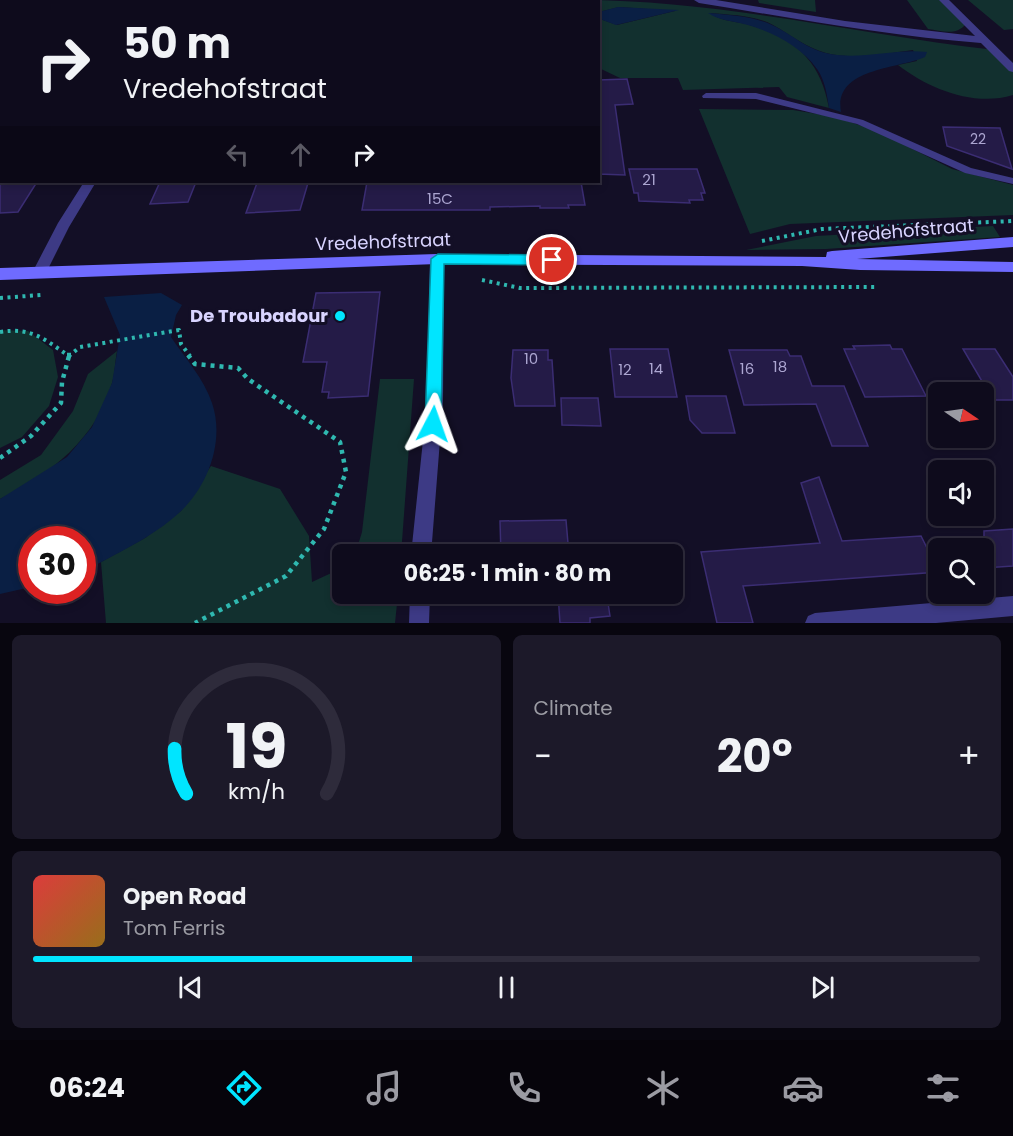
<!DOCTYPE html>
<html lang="en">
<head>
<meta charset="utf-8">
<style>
  :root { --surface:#0e0b1c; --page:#1c1929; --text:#f1f3f6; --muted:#9b9ba3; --line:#2e2b3b; --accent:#00e5ff }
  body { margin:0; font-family:Poppins,sans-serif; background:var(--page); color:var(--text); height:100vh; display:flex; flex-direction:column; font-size:22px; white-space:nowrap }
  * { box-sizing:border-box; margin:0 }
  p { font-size:20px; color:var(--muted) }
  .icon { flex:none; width:33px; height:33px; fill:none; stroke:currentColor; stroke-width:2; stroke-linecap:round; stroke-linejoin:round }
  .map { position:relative; height:623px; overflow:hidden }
  .side { display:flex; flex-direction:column; gap:12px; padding:12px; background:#08060f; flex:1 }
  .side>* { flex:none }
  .guide { position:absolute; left:0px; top:0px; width:600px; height:183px; box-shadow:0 3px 9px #0003,0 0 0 2px var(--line); background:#0e0b1c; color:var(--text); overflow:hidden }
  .needle { width:39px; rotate:103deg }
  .controls { position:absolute; left:928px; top:382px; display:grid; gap:12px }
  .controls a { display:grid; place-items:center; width:66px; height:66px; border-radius:9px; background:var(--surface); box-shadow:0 3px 9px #0003,0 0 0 2px var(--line); font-size:30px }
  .speed { position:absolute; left:18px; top:526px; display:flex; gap:12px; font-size:30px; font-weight:700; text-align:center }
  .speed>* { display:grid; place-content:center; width:78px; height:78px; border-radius:50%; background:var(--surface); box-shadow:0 3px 9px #0003,0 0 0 2px var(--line); line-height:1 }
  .speed .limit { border:9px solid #d22; background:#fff; color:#111 }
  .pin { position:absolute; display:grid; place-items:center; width:51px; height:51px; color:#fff; margin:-26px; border:3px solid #fff; border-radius:50%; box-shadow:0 2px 6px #0007 }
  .me { position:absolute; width:66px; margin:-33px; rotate:4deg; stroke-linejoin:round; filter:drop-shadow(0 0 4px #0008) }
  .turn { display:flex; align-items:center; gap:21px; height:126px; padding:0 24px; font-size:27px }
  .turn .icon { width:78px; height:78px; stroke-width:2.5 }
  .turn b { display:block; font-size:42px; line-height:51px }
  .lanes { display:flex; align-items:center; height:57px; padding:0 24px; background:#0003; justify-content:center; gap:30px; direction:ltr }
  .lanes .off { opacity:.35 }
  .big { font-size:45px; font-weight:700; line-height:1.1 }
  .side .tile { flex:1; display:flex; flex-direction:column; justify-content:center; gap:9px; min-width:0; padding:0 21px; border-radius:9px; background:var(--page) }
  .side .dial { align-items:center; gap:0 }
  .dial svg { height:156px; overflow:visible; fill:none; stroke:var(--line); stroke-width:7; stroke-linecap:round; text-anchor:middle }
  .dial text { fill:var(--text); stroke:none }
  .song { display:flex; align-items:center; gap:18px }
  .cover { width:72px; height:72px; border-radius:9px; background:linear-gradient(135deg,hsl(0 70% 55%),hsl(40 70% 35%)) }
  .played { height:6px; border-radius:3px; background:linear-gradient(90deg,var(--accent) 40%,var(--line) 40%) }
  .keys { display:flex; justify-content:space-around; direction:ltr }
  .heat { display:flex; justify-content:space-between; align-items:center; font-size:33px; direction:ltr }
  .side .tiles { flex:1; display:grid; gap:12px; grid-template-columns:1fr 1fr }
  .tile:last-child { grid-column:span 2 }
  .trip { position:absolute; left:332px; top:544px; width:351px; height:60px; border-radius:9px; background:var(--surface); box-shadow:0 3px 9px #0003,0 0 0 2px var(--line); font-weight:700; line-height:60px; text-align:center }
  .tab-bar { display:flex; height:96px; justify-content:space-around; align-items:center; background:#06040b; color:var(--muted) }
  .tab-bar .icon { width:42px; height:42px }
  .tab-bar .active { color:var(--accent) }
  .tab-bar b { font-size:27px; color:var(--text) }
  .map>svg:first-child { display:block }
  .green { fill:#12302f }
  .water { fill:#0a1f44 }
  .building { fill:#241b47; stroke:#3b2d73; stroke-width:1.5 }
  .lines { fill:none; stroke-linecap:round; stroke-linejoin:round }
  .path-far1 { stroke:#2fb8b0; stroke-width:4; stroke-dasharray:3 4.5; stroke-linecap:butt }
  .path { stroke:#2fb8b0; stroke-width:4.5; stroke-dasharray:4 5; stroke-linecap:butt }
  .lane { fill:#3d3a85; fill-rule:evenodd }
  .street { fill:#3d3a85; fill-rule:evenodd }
  .secondary { fill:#6f6bff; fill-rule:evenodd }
  .route { fill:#00e5ff; stroke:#0095a6; stroke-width:1.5 }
  .poi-dot { fill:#00e5ff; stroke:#130f26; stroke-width:2 }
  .labels { text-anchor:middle; stroke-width:6; stroke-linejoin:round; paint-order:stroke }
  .far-number-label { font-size:14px; fill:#aca6d1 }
  .number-label { font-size:15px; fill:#aca6d1 }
  .street-label { font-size:18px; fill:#d9d4ff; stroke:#130f26 }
  .poi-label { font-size:18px; font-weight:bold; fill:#d9d4ff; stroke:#130f26; text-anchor:end }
</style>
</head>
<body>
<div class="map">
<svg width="1013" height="623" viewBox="0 0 1013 623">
  <rect width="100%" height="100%" fill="#130f26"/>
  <path class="green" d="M580,0C720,0 856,34 995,50L1013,69V95C974,107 929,89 898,65L917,61L913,50C885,54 853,60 826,53C805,47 791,35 773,25C755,15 730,15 710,13C721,21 733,21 746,24C794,37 820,59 829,108L787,97L779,87L683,90L678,78H620L599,68V15L600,19L617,25L675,11L619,7L599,12L598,2Z
    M758,0H815L816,12L759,3Z
    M907,0H940L966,24C956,36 942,31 928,29Z
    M968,0H1013V29L1004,30Z
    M699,109L793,110L835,117L877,131L952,169L1013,185V215L790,224L750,234Z
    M993,226L1000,237L826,249L746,250L816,236Z
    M0,330L28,331L53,350L58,377L49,406L22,437L0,448Z
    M117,351C115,362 115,373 112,383C97,438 50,475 0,499V480L41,455L73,411L88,374Z
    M380,379H414L401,555H355L362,532Z
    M211,466L280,489L309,536L312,582L342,568V594H398L395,623H106L101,562L145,538L181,511Z"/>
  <path class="water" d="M618,7L679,10L616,25L600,19L599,12Z
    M708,13C729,15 753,16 772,25C792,34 807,50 830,54C863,60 895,48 927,52L925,57C898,69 833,68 841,112L829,108C827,95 825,80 817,69C802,47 773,32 748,25C734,21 720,21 708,13Z
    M161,293L182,305L176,315L171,337C185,358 204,379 212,403C225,441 208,486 180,512C152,538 115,554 83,572L82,540H32L31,587L0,594V499L67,457L92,427L112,383L120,335L104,297Z"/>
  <path class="building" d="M627,79L633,104L615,105L625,175L598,174V80Z
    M943,127L1000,128L1012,169L947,146Z
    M629,169H697L705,193H701L703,200H689L690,203L639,201L638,193H634Z
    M0,182H37L18,212L0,213Z
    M160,182H196L188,202L150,204Z
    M367,182H581L585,205H568L569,208H540V206L490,207V210H362Z
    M257,183H308L300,210L246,213Z
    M380,292L368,396L328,398L329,392H322L327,362H303L316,293Z
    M890,345L892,349H902L926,396L865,397L844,349H855L853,346Z
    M610,349H668L677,397H615Z
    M963,349H995L1013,377V400H993Z
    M513,350H548V360H552L555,406H515L511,378Z
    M729,350H787L790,356H801L812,386H844L868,446H832L816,404L744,405Z
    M686,396H726L735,433H702L690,420Z
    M561,398H598L601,426L562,425Z
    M819,477L842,541L921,536L939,572L743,586L753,623H717L701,552L820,543L801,483Z
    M566,520L569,555H501L500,521Z
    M1013,529V566L984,568V531Z
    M558,594H623L620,598L608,603L610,616L590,618V623H560Z"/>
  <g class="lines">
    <path class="path-far1" d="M762,241L822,229L1013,221
      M482,280L520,288L878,287
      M0,298L41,295
      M0,332C32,327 44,339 69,356L80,347L179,330L181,344L190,356"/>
    <path class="path" d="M67,355H71
      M188,355L195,364L238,368L248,379L340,442L346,472L324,529L286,576L195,623
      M0,458L31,436L61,403L62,382L69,356"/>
    <path class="lane" d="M706,93H756L863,120L971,168L1013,178V184L965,173L857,124L756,99L703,98L702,96Z"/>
    <path class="street" d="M194,0H204L194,2Z
      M694,0H716L845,21L975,36L939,0H949L1013,63V72L1009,71L981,43C886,36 793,18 699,3Z
      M84,182H96L69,227L44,277H34L32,273L58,223Z
      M437,254L444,259L443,402L431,555H411L427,402L430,259Z
      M410,594H430L429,623H409Z
      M1013,596V616L936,623H805L808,616L815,613Z"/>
    <path class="secondary" d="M1013,237V247L857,259L1013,262V272L860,270L802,266L437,264L0,280V268L437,254L826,257L827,252L832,251Z"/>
  </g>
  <path class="route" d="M438,254L552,255L558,260L552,265L444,264L441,424L439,429L433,431L428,429L425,424L431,259Z"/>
  <circle class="poi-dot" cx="340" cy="316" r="6"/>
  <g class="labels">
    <g class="far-number-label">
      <text x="978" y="144">22</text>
    </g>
    <g class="number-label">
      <text x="649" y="185">21</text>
      <text x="440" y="204">15C</text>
      <text x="531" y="364">10</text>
      <text x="780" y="372">18</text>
      <text x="656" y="374">14</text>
      <text x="747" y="374">16</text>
      <text x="625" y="375">12</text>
    </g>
    <g class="street-label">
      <text transform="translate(906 231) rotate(-5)" y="6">Vredehofstraat</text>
      <text transform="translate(383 242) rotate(-2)" y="6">Vredehofstraat</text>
    </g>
    <g class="poi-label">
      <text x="328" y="322">De Troubadour</text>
    </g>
  </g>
</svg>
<div class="controls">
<a><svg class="needle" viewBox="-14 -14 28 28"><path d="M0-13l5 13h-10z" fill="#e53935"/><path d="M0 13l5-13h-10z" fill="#9b9ba3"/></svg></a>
<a><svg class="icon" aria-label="sound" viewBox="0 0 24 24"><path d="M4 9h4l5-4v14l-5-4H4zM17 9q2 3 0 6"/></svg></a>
<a><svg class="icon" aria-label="search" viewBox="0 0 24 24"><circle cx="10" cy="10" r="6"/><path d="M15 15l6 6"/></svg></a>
</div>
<div class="speed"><div class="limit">30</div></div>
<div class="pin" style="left:552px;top:260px;background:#d93025"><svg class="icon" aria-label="arrive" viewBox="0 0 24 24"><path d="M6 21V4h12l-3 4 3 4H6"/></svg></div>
<svg class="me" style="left:433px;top:424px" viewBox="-20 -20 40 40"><path d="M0-17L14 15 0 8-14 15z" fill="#00e5ff" stroke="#fff" stroke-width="4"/></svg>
<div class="trip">06:25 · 1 min · 80 m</div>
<div class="guide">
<div class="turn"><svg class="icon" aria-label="right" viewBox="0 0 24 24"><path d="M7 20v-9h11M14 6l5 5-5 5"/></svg><div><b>50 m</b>Vredehofstraat</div></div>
<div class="lanes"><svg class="icon off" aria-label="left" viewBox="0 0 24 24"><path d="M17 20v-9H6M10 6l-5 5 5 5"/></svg><svg class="icon off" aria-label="ahead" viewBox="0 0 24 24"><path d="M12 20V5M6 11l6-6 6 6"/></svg><svg class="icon" aria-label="right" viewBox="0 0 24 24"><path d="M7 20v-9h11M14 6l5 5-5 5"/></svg></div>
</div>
</div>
<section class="side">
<div class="tiles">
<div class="tile dial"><svg viewBox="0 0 100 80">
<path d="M14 69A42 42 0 1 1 86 69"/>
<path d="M14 69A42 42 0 0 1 8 46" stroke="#00e5ff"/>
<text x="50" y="56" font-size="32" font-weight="700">19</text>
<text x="50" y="72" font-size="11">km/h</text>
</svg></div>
<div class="tile"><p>Climate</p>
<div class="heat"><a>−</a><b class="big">20°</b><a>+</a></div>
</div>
<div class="tile">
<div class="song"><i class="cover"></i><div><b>Open Road</b><p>Tom Ferris</p></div></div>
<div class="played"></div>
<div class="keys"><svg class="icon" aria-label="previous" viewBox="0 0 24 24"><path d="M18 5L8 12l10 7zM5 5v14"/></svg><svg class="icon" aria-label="pause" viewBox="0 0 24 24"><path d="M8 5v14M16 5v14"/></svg><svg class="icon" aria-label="next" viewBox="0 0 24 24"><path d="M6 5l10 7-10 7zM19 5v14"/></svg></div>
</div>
</div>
</section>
<nav class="tab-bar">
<b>06:24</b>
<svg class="icon active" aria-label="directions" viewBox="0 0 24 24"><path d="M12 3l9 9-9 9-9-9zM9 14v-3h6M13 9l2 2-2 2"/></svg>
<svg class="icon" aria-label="music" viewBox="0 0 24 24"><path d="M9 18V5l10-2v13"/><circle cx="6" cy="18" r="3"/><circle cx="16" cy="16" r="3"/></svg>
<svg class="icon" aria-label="phone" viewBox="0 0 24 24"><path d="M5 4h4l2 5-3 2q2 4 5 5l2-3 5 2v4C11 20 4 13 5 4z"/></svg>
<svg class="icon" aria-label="climate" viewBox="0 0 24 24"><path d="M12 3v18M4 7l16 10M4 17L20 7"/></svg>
<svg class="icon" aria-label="car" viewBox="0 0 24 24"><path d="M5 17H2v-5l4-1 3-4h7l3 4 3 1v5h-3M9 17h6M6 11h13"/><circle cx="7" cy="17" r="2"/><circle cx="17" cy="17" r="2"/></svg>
<svg class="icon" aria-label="filters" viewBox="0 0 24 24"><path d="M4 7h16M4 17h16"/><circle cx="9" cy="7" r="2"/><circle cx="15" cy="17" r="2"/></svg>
</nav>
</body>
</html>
